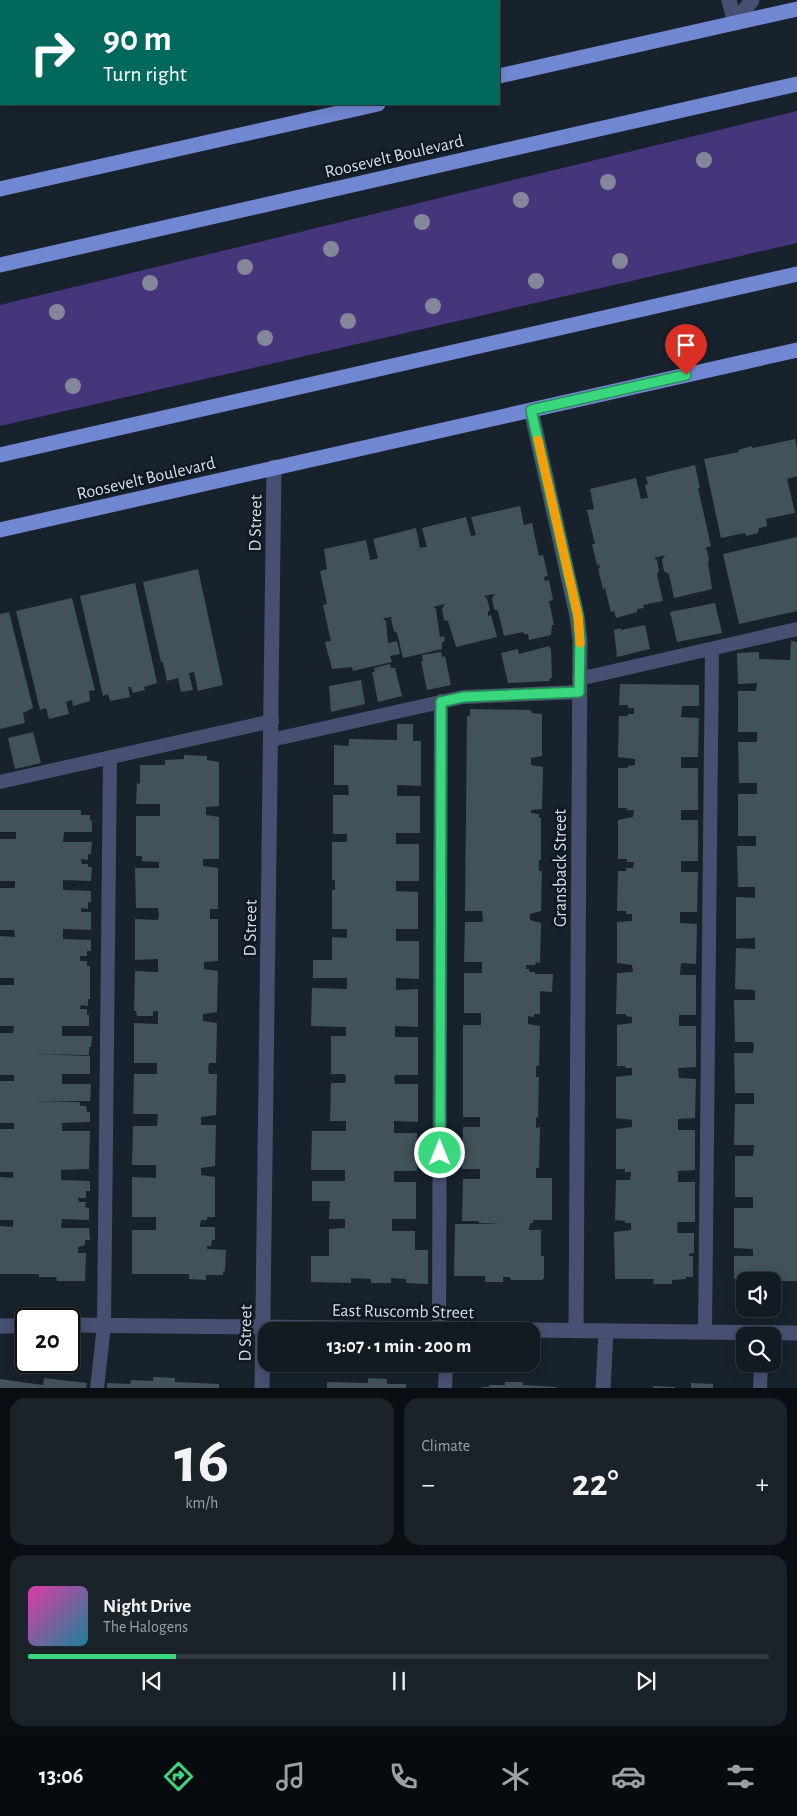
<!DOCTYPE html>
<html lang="en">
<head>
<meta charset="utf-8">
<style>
  :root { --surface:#121a22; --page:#1b232a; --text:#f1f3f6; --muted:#9ca1a5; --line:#313840; --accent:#39d87f }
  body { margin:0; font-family:"Alegreya Sans",sans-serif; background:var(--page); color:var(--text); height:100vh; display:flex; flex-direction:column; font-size:19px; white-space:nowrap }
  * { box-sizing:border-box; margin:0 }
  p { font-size:16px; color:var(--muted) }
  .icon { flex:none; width:28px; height:28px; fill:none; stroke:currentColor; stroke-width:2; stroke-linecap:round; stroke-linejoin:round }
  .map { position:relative; height:1388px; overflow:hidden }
  .side { display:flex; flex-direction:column; gap:10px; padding:10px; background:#0a0e13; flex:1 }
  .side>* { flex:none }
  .banner { position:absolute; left:0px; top:0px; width:500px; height:105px; box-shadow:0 2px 12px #0003,0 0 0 1px var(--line); background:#00695c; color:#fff; overflow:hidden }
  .tools { position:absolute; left:736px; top:1272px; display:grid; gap:10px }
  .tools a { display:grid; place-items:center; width:45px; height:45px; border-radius:10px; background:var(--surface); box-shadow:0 2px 12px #0003,0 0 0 1px var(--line); font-size:25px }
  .speed { position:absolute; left:15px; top:1308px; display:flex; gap:10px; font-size:25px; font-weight:700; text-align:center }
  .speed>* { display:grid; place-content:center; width:65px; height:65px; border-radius:50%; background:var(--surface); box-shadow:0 2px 12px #0003,0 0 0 1px var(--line); line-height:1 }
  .speed .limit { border:2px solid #111; border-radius:8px; background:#fff; color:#111 }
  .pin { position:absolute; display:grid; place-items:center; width:42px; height:42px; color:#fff; margin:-51px -21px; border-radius:50% 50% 50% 0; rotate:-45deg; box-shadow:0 0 5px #0007 }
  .pin .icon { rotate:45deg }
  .me { position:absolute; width:55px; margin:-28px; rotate:0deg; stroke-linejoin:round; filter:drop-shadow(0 0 4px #0008) }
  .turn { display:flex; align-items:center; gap:18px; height:105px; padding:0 20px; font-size:22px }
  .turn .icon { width:65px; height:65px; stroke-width:2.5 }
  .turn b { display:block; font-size:35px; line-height:42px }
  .big { font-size:38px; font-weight:600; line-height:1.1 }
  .side .tile { flex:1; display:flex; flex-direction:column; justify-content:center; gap:8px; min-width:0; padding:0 18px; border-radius:15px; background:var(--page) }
  .side .dial { align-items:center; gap:0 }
  .dial b { font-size:65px; line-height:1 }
  .song { display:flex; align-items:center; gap:15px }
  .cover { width:60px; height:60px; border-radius:8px; background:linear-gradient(135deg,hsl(320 70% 55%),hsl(190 70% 35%)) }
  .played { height:5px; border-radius:2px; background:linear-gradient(90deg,var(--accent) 20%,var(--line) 20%) }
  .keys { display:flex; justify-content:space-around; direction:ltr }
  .heat { display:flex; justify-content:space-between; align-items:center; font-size:28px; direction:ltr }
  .side .tiles { flex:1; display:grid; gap:10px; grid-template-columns:1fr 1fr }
  .tile:last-child { grid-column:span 2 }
  .trip { position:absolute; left:258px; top:1322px; width:282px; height:50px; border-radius:15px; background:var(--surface); box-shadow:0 2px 12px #0003,0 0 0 1px var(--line); font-weight:600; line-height:50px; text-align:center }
  .tab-bar { display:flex; height:80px; justify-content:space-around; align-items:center; background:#070a0e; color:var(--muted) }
  .tab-bar .icon { width:35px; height:35px }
  .tab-bar .selected { color:var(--accent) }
  .tab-bar b { font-size:22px; color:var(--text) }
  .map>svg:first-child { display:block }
  .green { fill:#45357b }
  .building { fill:#42525b }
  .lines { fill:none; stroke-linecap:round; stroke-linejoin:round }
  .service { stroke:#475071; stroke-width:14 }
  .minor { stroke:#475071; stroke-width:15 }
  .trunk { stroke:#7287d2; stroke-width:15 }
  .tree { fill:#848799 }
  .route-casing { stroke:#258c53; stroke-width:12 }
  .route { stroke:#39d87f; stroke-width:9 }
  .slow { stroke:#f59e0b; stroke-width:9 }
  .labels { text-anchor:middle; stroke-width:5; stroke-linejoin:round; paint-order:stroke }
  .street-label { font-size:18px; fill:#d6dde5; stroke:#0f1923 }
</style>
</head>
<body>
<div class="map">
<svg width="797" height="1389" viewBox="0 0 797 1389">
  <rect width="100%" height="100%" fill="#18222d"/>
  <path class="green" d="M797,111V243L0,426V305Z"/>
  <path class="building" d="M795,439L797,450V476L787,479L795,513L766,519L767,526L759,528L758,533L746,536L745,533L721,538L704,459L739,452L738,450L752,446V448Z
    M695,465L700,488H698L711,546L705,548L707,550L709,560L708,563L712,589L674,598L669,574L664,571L662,560L665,555L654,558L657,560L659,571L657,574L663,601L643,605L644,608L637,609V612L616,618L614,611L611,612L605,588L603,589L598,569L600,568L599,564L597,565L592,544H595L587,510L594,509L590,489L636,478L641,499L645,498H648L645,485L648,484L646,477Z
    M520,506L524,525L532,523L539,556L543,555L548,576L544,577L545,581L549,580L553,600L549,601L554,625H552L551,635L529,640L528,634H524L523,632L504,636L498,611L494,609L492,598L495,594L489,595L484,596L487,599L490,610L488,612V616L491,615L497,637L456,647L448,621L444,620L442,609L445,604L433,607L436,609L440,637L444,636L445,641L442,642V649L403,658L397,633L394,631L391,619L393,617L383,618L386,621L388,643L397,641L400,654L390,656L392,662L353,671L352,667L332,669L325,642L331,641L323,605L327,604L320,571L327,569L324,549L366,540L370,560L375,559L378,558L373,539L416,528L420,548L424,547H427L422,528L466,517L471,536L476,535L471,517Z
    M797,537V611L739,624L723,554Z
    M198,569L223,685L198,691L194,672L189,673L193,690L181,692L178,678L167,681L163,662H161L143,582Z
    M135,583L157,683L144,687L145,690L133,693L131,687H128L130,697L110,701L108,694L103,696L80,596Z
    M72,598L95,690L89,691L90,701L73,706L72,700L66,702L69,714L49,719L46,708L40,710L16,611Z
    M715,603L722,633L677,642L670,612Z
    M9,612L33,708L23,713L25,723L0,729V614Z
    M645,625L650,649L617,657L614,630L621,628V630Z
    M791,641L797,642V1281H755L754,1279H734V1256H753V1249L734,1248V1208H753V1197H735V1156H753L754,1145H734L735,1104H754V1093H735L734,1053H753L754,1047L753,1042H735L734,1000H755V990L735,989L736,948L755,949V938L736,939V897L755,898V887H738L737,846H756V836H738V794H757V783H739L738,742H757V732H738V691H756L757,683L738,684L737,653L759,652V659L790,660Z
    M549,646L551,650L552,678H550V681L508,683L501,653L518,649L519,654Z
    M441,652L442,657L445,656L451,685L427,690L421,661H423L422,655Z
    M390,664L391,668H395L402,696L378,702L372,672H375L374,668Z
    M361,680L365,704L331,712L329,686Z
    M620,684L699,685V706H682L681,717L699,718L698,757H681V768H698V810H681V820H698V861H681V872H698L697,912H680V923L697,924L696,964L681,963L680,975H696V1015H679V1026H696V1067L678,1068L679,1078L696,1079L695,1118L678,1119V1130H695V1170L678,1171V1182H695V1222H678L677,1227L678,1233H694V1253L689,1254V1256H693V1277H686V1279L672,1280V1284H653L654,1279H615L614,1232L631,1230V1223H625V1221L615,1220L616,1180H630L631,1175V1172H625V1169H616V1129L632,1127V1120L616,1118V1077L632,1075V1068H626L625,1066H617V1025L632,1023V1017L626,1016V1014H616L617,973L633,972L632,965L617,963V922L632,921V914H626V911H617L618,871H626V868H633L634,862H627V859H618V820L633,817L634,810H627V808H618V768H628V766L635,765V759L618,757L619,716H628V714H634V708H628V705H619Z
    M470,709L531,710L532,713L542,714V756L531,758V765L543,767L542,809L531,810V813L539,814V818H541V860H539V871H542L541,911L530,914V920L541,923L540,963L536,962L535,965H526V969H529V972H535V974H553L552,992L540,991V1014H534V1017L528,1016V1024L540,1026L539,1066H536V1077H539L538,1118L536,1117V1128L540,1127L539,1168H536V1178H552V1220H533V1223H530L529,1230H541V1256H544V1278L542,1280H511L510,1277H503V1282H485V1276H454L455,1224H502L479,1223V1221H462L463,1179H480V1169H462L463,1127H480V1117H463V1025H481V1013H464V973H482V962H464L465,922H483L482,911H465L467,716H470Z
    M397,724H413V741H421V786L397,785V796H420V833H396V844H419V881H396V891L418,892V929H396V941H419V979L396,978V990L418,989V1027L395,1026V1037H418V1075H395L394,1078L395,1084H418V1122L394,1121V1133H417V1171H394V1182H416V1219H392V1231H415V1250H428V1284L406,1283V1279L391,1278V1283H371V1279L351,1278V1283L311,1282V1256H329V1229L345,1228V1219H329L330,1201H312V1181H345V1170H311L312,1131H346V1121H330L331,1083H345L346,1078L345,1074H331V1036H346V1027L311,1026L312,988L347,989V978H313V960H332V937L347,938V929H332V890H335V880H332V842H347V834H333V795H349L348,785H334V745L349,746V739L397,740Z
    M33,732L41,763L15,769L8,738Z
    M184,755L207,756V760L219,762V806L206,807V815L219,817V859H203V866L218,868V909H210V919H218V961L204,962V969L218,971L217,1012L203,1014V1021L217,1023L216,1063H209L208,1069L209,1074H217L216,1115L201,1117V1125H216L215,1166L201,1168V1175L215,1177V1217H207V1220H201L200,1224V1227H215V1240H212L211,1246H207V1249L226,1250L225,1271L223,1272V1275H206V1280L189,1279V1274H132V1230H156V1217H132V1177L156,1178V1165H132L133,1126H157L158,1114H133L134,1074H157V1063H134V1023L158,1024V1011H153V1016H137L136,1011H134L135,971L158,972V959L135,960V919L158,920L159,914L158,908H136L135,868H159V862L142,861V856H136V816H160V804H136L137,783L140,784V765H165V760L184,759Z
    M0,810H81V815H90V820L92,821V832H64L63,842H92L91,854H88V860L81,859L82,864H88V867H92L91,881L63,880V890L91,891V902H88V909L81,908V912H91V930L63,929V939L91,940V951H87V956H80V961H87V966H90V999H88V1006L81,1005L80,1009H87V1015H89V1026H62V1036H92L91,1047H89V1055L34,1054L90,1056V1074H62V1084H91L90,1101H34L80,1102V1106H86L87,1112H90V1122L62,1123V1131H90L89,1169L61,1170V1180L90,1181V1191H86V1198H78L79,1202H86L85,1207L89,1208V1220L62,1219L61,1228H89L90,1240H85V1245L78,1247V1253H86L85,1281H57L56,1277H39V1274H0V1226L13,1227V1220H0V1177L13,1178V1172H0V1129H14V1123H0V1081H14V1075H0V1033H13L14,1026H0V985H14V978H0V936L15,937L14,930H0V888H15V881H0V839H16V832H0Z
    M153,1377L175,1378V1382L219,1384V1389H107V1383L130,1384L131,1380L153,1381Z
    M44,1378L87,1383L86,1389H0V1379L43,1385Z
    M368,1378L387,1379V1384H406V1389H327V1382L368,1383Z
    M505,1382H523V1385L557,1387L556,1389H482V1387H489V1385H505Z
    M691,1383L713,1384V1389H691Z
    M653,1386L675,1387V1389H653Z"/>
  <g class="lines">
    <path class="service" d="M579,679L797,629
      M271,740L463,697L579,692
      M0,782L272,721
      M439,1330L441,701
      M705,1332L712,649
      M97,1389L104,1325L110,757
      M445,1389L446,1364
      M760,1389L761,1364"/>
    <path class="minor" d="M303,0L304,1
      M729,0L735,23
      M735,23L752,0
      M531,410L577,616L580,640L576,1331
      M69,1325L797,1333
      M0,1326H26
      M262,1389L274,467
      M603,1389L606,1331"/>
    <path class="trunk" d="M499,76L797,9
      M0,189L378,104
      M0,265L797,84
      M0,455L797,274
      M0,530L797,350"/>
  </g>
  <g class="tree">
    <circle cx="704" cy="160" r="8"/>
    <circle cx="608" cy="182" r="8"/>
    <circle cx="521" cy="200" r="8"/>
    <circle cx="422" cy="222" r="8"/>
    <circle cx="331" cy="249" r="8"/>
    <circle cx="620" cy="261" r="8"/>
    <circle cx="245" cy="267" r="8"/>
    <circle cx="536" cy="281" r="8"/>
    <circle cx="150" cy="283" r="8"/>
    <circle cx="433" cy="306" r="8"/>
    <circle cx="57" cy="312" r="8"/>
    <circle cx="348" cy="321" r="8"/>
    <circle cx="265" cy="338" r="8"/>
    <circle cx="73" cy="386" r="8"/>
  </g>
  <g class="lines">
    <defs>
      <path id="route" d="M440,1153L441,702L463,697L579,692L580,640L578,616L531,410L686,375"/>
    </defs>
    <use href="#route" class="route-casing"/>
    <use href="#route" class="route"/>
    <path class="slow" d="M538,440L578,616L580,643"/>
  </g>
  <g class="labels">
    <g class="street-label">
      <text transform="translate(394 156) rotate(-13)" y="6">Roosevelt Boulevard</text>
      <text transform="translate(146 478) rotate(-13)" y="6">Roosevelt Boulevard</text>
      <text transform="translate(255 523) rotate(-89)" y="6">D Street</text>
      <text transform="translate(560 868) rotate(-90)" y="6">Gransback Street</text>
      <text transform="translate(250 928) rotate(-89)" y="6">D Street</text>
      <text transform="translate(403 1311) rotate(1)" y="6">East Ruscomb Street</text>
      <text transform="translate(245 1333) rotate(-89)" y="6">D Street</text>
    </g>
  </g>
</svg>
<div class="tools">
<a><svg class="icon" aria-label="sound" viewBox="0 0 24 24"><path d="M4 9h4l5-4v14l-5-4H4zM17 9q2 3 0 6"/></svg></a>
<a><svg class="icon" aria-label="search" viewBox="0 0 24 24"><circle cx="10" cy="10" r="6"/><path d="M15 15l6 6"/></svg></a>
</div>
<div class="speed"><div class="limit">20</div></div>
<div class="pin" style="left:686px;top:375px;background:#d93025"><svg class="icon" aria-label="arrive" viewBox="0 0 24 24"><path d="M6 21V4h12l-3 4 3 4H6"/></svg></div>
<svg class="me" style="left:440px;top:1153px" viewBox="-20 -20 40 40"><circle r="17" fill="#39d87f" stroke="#fff" stroke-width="3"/><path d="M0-11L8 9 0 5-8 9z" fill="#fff"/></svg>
<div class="trip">13:07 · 1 min · 200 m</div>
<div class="banner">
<div class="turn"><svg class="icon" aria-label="right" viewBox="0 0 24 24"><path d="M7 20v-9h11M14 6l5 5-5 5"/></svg><div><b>90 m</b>Turn right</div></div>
</div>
</div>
<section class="side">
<div class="tiles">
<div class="tile dial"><b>16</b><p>km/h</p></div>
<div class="tile"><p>Climate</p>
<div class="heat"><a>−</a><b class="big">22°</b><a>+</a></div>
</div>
<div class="tile">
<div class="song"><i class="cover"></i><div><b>Night Drive</b><p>The Halogens</p></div></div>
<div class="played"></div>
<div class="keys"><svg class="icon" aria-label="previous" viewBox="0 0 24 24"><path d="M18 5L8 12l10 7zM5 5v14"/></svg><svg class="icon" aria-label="pause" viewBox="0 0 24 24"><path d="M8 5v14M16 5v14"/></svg><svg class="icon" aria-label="next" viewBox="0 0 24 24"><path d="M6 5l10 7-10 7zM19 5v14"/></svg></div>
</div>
</div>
</section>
<nav class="tab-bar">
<b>13:06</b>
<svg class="icon selected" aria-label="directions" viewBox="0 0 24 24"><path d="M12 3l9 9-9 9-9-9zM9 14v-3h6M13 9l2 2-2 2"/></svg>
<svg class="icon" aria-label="music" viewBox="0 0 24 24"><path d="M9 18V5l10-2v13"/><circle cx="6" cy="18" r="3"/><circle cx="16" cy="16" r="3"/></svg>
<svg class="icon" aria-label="phone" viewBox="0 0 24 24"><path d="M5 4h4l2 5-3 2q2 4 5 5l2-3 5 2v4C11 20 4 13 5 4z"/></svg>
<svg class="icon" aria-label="climate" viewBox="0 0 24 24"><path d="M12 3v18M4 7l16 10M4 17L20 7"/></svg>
<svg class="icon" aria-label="car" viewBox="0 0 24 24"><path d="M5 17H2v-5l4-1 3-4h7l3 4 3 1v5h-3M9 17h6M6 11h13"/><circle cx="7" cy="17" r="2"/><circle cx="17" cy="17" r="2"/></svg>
<svg class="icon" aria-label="filters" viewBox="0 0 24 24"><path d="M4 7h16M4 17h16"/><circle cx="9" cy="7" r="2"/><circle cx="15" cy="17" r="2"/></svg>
</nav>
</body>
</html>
